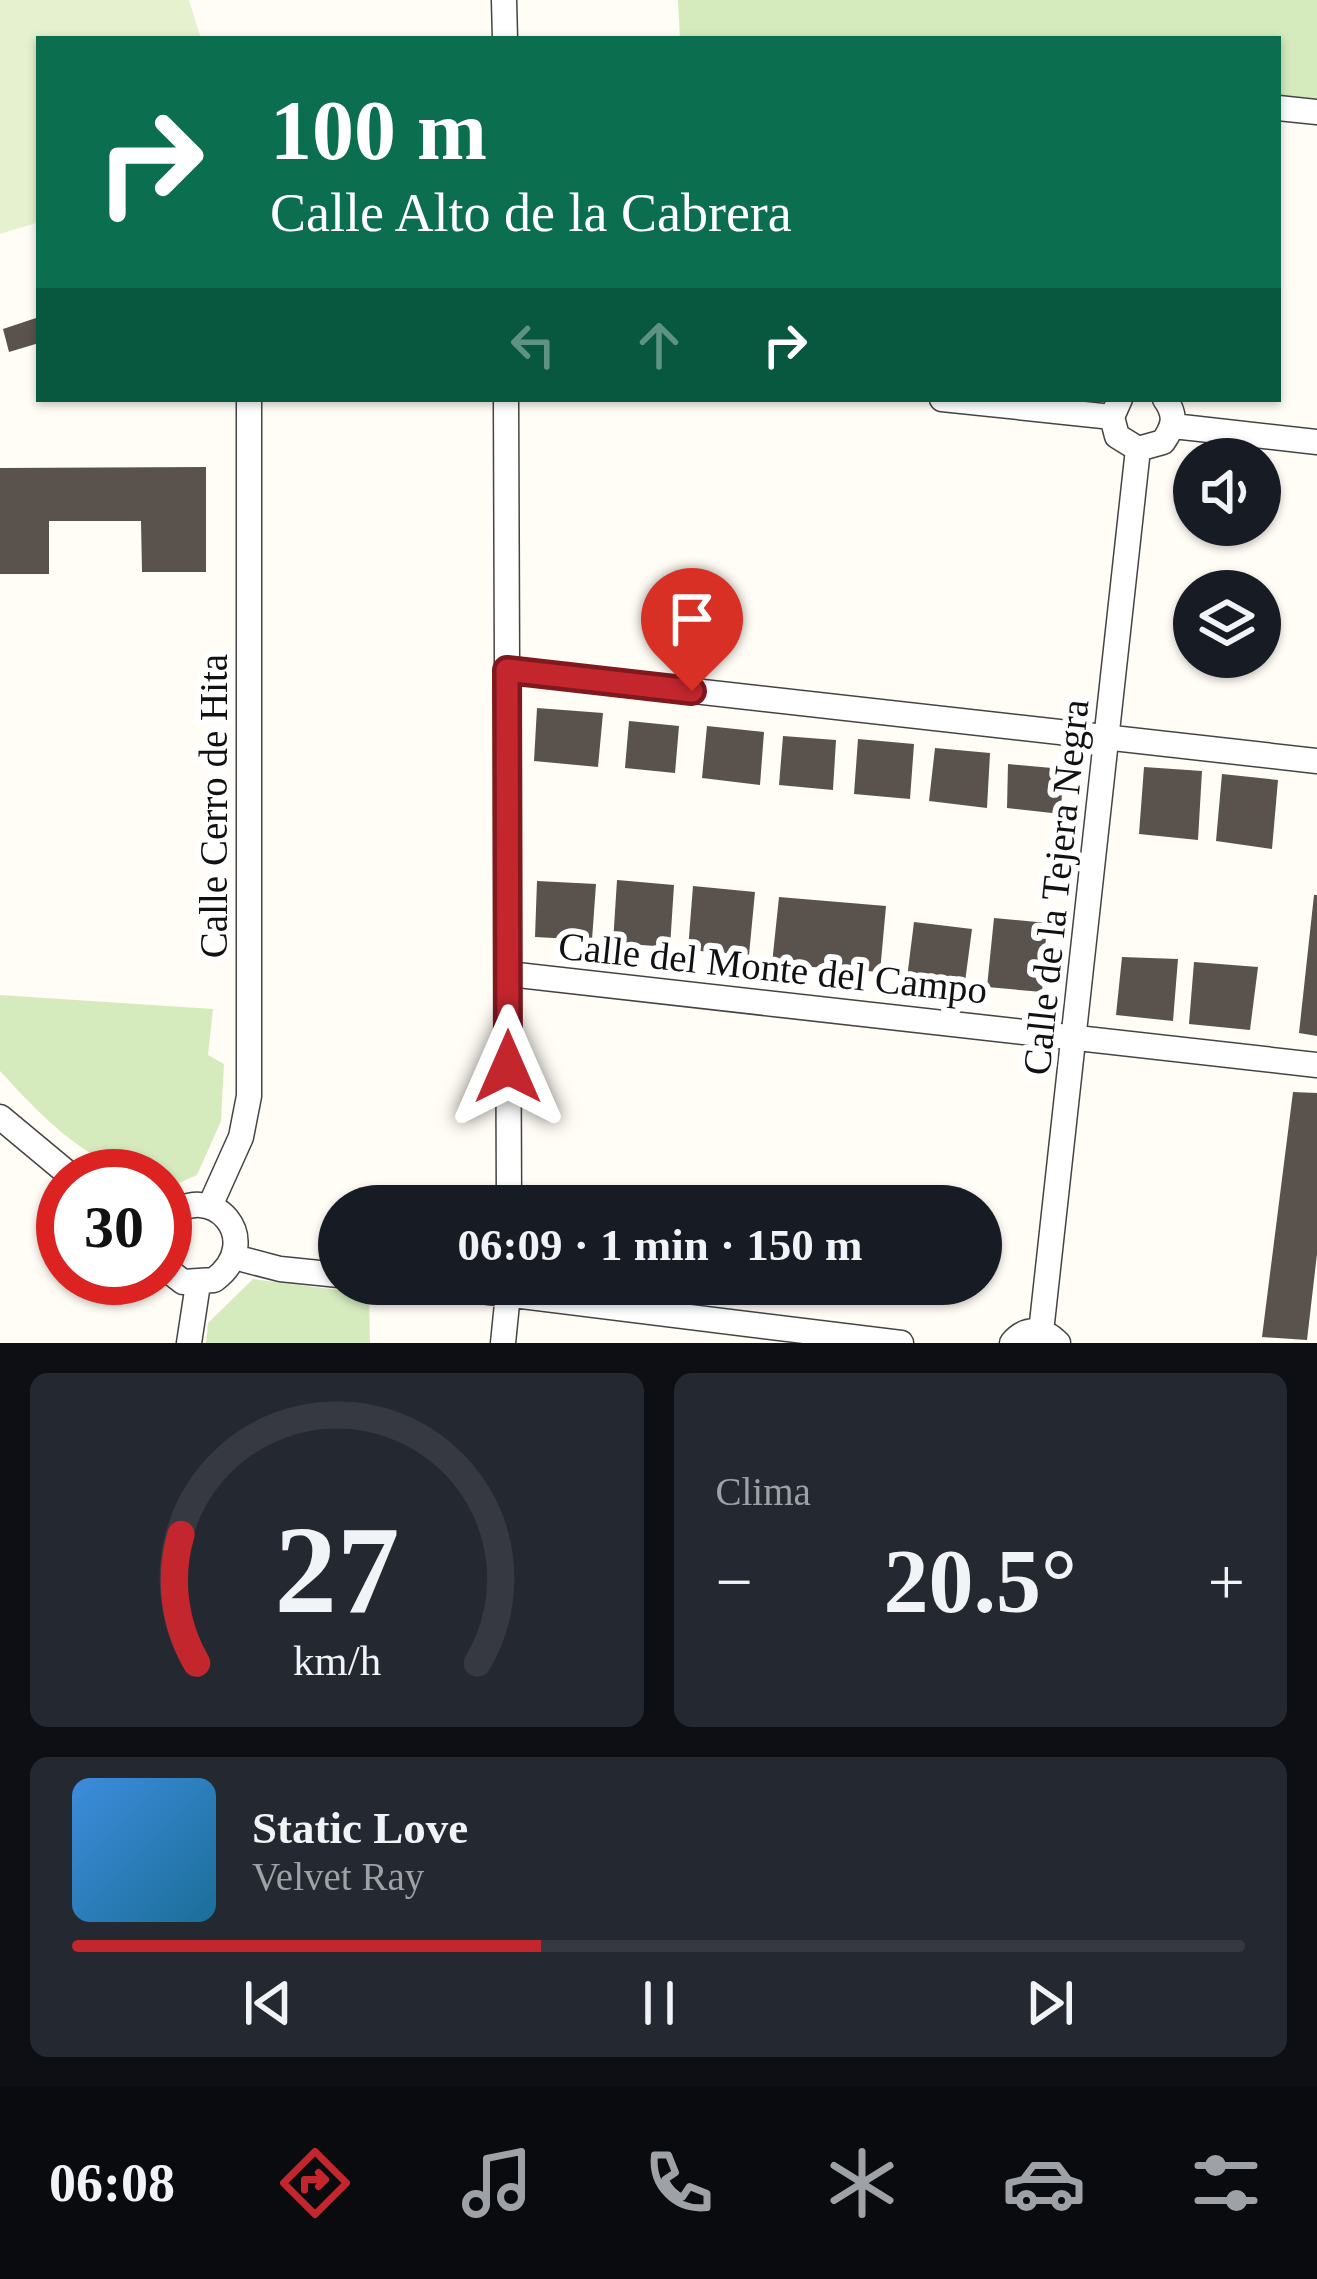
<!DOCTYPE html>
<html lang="es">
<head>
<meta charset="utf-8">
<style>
  :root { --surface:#171b24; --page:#242831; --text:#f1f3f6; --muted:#9ea1a6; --line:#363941; --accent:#c4262e }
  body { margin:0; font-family:"Times New Roman",serif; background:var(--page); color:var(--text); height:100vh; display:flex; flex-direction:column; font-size:45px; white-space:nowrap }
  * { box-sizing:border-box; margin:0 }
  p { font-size:39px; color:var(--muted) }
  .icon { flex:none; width:66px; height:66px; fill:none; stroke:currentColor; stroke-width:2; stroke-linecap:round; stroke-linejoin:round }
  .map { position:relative; height:1343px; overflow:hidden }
  .panel { display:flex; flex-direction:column; gap:30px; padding:30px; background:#0d0f14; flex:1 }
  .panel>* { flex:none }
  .hud { position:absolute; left:36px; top:36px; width:1245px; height:366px; border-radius:0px; box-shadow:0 3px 9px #0004; background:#0b6e4f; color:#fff; overflow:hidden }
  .controls { position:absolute; left:1173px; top:438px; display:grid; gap:24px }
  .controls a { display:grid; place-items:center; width:108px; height:108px; border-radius:50%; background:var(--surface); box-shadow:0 3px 9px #0004; font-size:60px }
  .speed { position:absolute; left:36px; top:1149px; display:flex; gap:24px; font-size:60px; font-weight:700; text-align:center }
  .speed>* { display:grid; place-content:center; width:156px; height:156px; border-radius:50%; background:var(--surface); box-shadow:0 3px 9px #0004; line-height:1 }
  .speed .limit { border:18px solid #d22; background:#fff; color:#111 }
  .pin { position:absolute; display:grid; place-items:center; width:102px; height:102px; color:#fff; margin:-123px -51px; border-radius:50% 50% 50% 0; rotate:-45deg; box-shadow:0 0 12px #0007 }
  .pin .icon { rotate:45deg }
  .me { position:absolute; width:132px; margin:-66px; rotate:0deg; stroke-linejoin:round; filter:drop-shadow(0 0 9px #0008) }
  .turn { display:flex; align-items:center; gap:42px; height:252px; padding:0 36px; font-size:54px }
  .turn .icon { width:156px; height:156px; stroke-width:2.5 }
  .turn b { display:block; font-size:84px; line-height:102px }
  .lanes { display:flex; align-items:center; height:114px; padding:0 36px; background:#0003; justify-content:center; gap:60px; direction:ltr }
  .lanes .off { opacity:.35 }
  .big { font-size:90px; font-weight:800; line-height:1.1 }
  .panel .card { flex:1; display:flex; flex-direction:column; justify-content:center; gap:18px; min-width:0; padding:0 42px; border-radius:18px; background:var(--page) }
  .panel .dial { align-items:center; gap:0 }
  .dial svg { height:312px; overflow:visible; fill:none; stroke:var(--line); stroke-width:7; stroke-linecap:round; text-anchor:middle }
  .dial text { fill:var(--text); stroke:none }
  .song { display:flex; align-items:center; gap:36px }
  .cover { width:144px; height:144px; border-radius:18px; background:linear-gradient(135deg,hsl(210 70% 55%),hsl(200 70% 35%)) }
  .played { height:12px; border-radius:6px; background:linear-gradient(90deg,var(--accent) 40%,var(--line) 40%) }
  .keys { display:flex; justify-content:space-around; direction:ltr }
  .heat { display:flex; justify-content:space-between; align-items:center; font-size:66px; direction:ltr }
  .panel .tiles { flex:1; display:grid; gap:30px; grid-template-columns:1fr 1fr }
  .card:last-child { grid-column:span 2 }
  .trip { position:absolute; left:318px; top:1185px; width:684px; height:120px; border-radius:60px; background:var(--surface); box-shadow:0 3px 9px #0004; font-weight:800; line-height:120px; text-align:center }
  .dock { display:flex; height:192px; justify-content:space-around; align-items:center; background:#090b0e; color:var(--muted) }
  .dock .icon { width:84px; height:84px }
  .dock .on { color:var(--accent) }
  .dock b { font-size:54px; color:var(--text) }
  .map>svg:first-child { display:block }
  .green { fill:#d5ebbd }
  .pitch { fill:#e6f2cf }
  .building { fill:#5a524d }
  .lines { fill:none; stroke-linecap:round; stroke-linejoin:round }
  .minor-casing { stroke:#444; stroke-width:27 }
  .minor { stroke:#fff; stroke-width:24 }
  .route-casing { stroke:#7f191e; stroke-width:30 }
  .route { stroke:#c4262e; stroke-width:21 }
  .labels { text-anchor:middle; stroke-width:12; stroke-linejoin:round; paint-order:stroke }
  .street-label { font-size:39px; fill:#111; stroke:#fff }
</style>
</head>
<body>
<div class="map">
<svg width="1317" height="1343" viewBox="0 0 1317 1343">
  <rect width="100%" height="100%" fill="#fffdf5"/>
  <path class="green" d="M678,0H1317V116L1278,111V39H680Z
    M0,995L213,1009L208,1055L224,1064L221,1121L197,1175L165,1189V1176C97,1176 44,1119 0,1071Z
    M253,1279L369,1294L370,1343H206L208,1323Z"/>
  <path class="pitch" d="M0,0H189L201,39H39V222L0,234Z"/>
  <path class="building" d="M39,317V343L9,352L3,329Z
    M206,467V572H142L141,521H49V574H0V468Z
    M537,708L603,713L598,767L534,761Z
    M629,721L679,726L675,773L625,768Z
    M707,726L764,732L760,785L702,778Z
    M783,736L836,740L833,790L779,785Z
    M858,739L914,744L910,799L854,794Z
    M935,748L990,753L987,808L929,801Z
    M1008,764L1063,769L1061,814L1007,808Z
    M1144,767L1202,771L1198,840L1139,834Z
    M1222,774L1278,780L1272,849L1216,841Z
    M617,880L674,885L670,947L613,943Z
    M537,881L596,884L592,940L535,937Z
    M693,886L755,892L749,955L688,950Z
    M1314,895H1317V1036L1299,1033Z
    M779,897L886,906L880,972L772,964Z
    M994,918L1047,923L1042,992L987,987Z
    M914,922L972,929L965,982L907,978Z
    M1122,957L1178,959L1173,1021L1116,1015Z
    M1194,962L1258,967L1250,1030L1189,1024Z
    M1293,1092L1317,1093V1254L1307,1340L1262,1337Z"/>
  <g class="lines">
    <defs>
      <path id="minor" d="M504,0L505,39
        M1278,108L1317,112
        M506,399L509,1206
        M942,399L1112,417
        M1120,399L1112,417L1117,436L1138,449L1163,442C1174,426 1177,416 1165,399
        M1173,426L1317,442
        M507,670L1317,761
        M508,974L1317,1065
        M0,1117L71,1176
        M210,1206L241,1137L249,1096V399
        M165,1220C211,1175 267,1241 214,1280L183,1282L165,1268
        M234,1257L280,1269L339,1275
        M423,1284L901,1343
        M1041,1332L1138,449
        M189,1343L198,1284
        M503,1343L509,1284
        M1012,1343C1025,1327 1044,1328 1058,1343"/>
    </defs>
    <use href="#minor" class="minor-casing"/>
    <use href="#minor" class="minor"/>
  </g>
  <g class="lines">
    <defs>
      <path id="route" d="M508,1067L507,670L692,691"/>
    </defs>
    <use href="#route" class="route-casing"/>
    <use href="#route" class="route"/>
  </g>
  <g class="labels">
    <g class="street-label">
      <text transform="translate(213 806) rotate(-90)" y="14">Calle Cerro de Hita</text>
      <text transform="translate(1055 887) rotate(-84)" y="14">Calle de la Tejera Negra</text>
      <text transform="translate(773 967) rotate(6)" y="14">Calle del Monte del Campo</text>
    </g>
  </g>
</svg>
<div class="controls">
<a><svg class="icon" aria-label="sound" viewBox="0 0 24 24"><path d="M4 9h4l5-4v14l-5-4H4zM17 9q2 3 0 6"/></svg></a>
<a><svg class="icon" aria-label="layers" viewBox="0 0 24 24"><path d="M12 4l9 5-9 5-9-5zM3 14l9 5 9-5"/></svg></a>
</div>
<div class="speed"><div class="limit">30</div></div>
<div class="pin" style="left:692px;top:691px;background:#d93025"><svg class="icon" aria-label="arrive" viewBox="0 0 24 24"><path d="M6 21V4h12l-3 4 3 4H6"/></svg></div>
<svg class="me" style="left:508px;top:1067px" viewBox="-20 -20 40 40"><path d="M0-17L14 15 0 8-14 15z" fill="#c4262e" stroke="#fff" stroke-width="4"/></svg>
<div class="trip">06:09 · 1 min · 150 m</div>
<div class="hud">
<div class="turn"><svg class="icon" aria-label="right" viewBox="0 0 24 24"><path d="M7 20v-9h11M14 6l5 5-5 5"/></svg><div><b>100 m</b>Calle Alto de la Cabrera</div></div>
<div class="lanes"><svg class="icon off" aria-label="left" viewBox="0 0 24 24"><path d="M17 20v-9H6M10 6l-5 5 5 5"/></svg><svg class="icon off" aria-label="ahead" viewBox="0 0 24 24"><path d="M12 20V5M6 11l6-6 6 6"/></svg><svg class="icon" aria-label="right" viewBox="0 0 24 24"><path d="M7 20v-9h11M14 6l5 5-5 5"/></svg></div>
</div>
</div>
<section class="panel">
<div class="tiles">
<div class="card dial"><svg viewBox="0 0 100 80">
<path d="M14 69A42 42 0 1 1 86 69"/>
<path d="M14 69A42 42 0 0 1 10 36" stroke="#c4262e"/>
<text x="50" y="56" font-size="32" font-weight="700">27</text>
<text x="50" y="72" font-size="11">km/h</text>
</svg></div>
<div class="card"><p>Clima</p>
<div class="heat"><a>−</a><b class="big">20.5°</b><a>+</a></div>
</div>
<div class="card">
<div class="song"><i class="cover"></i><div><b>Static Love</b><p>Velvet Ray</p></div></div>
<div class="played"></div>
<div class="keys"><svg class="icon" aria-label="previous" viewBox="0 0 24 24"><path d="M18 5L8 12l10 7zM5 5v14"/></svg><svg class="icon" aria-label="pause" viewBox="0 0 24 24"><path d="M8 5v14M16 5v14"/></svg><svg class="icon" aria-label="next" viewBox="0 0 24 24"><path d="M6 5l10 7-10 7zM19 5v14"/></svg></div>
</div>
</div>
</section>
<nav class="dock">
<b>06:08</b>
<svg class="icon on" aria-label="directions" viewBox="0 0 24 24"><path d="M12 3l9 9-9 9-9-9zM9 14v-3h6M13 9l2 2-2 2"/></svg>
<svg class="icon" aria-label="music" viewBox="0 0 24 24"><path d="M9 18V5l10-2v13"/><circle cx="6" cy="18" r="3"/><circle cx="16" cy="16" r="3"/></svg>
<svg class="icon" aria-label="phone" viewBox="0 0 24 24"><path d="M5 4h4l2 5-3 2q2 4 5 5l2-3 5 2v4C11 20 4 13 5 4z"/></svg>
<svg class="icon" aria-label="climate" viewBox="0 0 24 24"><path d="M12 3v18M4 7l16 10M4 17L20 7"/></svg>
<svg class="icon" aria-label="car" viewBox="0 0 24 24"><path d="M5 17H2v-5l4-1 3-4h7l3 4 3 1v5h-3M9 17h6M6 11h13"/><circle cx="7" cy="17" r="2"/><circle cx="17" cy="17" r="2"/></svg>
<svg class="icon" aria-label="filters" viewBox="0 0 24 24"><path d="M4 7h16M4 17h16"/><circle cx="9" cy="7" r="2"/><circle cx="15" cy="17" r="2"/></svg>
</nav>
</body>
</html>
